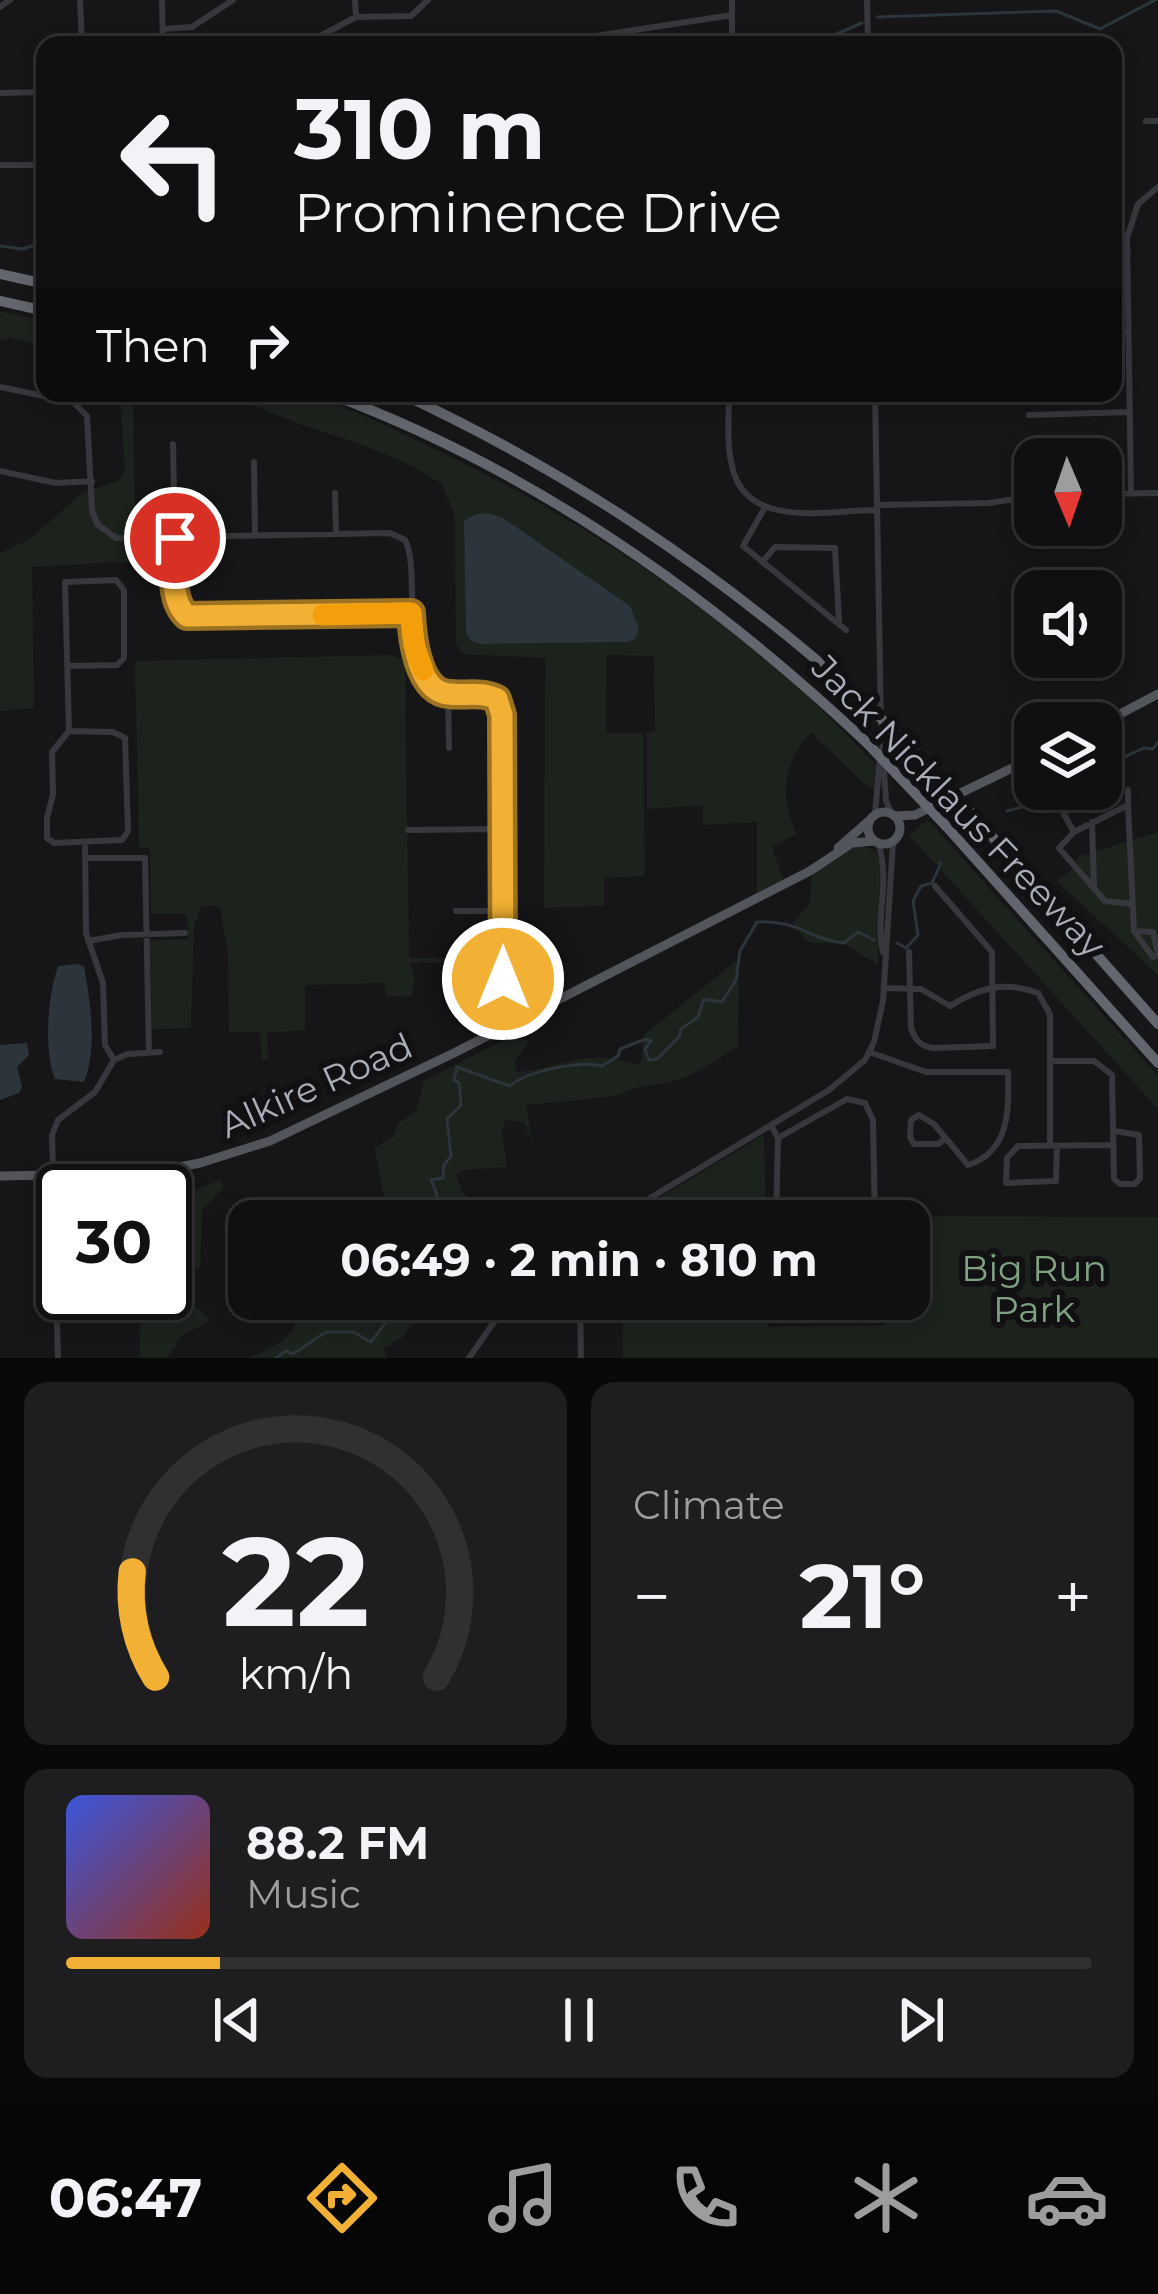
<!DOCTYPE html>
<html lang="en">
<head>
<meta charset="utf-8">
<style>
  :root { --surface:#101012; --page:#1e1e20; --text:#f1f3f6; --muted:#9c9d9f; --line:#303032; --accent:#f2b134 }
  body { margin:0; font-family:Montserrat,sans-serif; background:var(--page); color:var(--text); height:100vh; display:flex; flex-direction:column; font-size:45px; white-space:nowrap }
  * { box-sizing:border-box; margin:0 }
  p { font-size:39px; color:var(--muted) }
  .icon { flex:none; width:66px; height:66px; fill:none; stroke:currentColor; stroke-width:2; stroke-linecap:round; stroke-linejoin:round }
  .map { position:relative; height:1358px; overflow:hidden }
  .side { display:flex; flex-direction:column; gap:24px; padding:24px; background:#09090a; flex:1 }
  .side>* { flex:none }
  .top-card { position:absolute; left:36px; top:36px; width:1086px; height:366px; border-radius:24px; box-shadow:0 6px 18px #0003,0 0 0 3px var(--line); background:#101012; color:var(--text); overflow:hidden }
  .needle { width:78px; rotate:178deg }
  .controls { position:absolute; left:1014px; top:438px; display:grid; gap:24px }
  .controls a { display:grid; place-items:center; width:108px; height:108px; border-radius:24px; background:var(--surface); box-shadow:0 6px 18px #0003,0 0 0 3px var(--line); font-size:60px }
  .speed { position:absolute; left:36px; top:1164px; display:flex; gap:24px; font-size:60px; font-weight:700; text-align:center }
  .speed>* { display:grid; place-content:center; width:156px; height:156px; border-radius:50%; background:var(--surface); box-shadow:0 6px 18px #0003,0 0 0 3px var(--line); line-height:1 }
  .speed .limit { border:6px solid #111; border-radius:18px; background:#fff; color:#111 }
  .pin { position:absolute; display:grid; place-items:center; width:102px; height:102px; color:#fff; margin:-51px; border:6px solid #fff; border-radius:50%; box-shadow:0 3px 12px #0007 }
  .me { position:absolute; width:132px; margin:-66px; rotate:0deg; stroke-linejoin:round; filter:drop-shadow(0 0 9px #0008) }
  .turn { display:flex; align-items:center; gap:42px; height:252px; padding:0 60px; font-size:54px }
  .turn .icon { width:156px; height:156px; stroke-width:2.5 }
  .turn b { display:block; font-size:84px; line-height:102px }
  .then { display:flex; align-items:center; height:114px; padding:0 60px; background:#0003; gap:24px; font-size:45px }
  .big { font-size:90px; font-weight:700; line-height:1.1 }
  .side .widget { flex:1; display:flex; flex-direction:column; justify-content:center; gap:18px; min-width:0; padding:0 42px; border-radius:24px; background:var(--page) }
  .side .dial { align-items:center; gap:0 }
  .dial svg { height:312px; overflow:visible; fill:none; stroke:var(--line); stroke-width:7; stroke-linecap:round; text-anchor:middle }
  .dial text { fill:var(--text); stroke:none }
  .song { display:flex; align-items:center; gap:36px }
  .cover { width:144px; height:144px; border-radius:18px; background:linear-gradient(135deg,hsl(230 70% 55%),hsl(10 70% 35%)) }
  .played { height:12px; border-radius:6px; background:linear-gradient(90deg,var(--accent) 15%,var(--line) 15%) }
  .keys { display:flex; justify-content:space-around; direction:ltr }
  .heat { display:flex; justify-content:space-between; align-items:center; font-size:66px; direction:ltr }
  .side .tiles { flex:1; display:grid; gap:24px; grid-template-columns:1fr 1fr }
  .widget:last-child { grid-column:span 2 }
  .trip { position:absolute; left:228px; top:1200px; width:702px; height:120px; border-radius:24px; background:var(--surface); box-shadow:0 6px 18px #0003,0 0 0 3px var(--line); font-weight:700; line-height:120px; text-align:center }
  .tab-bar { display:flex; height:192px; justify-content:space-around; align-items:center; background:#060607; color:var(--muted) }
  .tab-bar .icon { width:84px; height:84px }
  .tab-bar .active { color:var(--accent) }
  .tab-bar b { font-size:54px; color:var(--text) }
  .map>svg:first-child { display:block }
  .green { fill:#1c231d; fill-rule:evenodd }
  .water { fill:#2c353c }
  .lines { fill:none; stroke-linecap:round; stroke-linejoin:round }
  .stream { stroke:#2c353c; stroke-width:3 }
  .minor { stroke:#37383d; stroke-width:6 }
  .major { stroke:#53555c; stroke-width:9 }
  .highway { stroke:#63666e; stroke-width:10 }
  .highway-bridge { stroke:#63666e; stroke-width:10 }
  .route-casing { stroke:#9d7322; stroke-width:30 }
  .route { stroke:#f2b134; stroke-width:21 }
  .slow { stroke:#f59e0b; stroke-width:21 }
  .labels { text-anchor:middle; stroke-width:12; stroke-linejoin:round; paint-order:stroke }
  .street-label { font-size:36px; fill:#a8adb8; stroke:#111113 }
  .park-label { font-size:36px; fill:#7fa381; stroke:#111113 }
</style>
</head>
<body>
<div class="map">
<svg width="1158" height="1358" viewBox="0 0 1158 1358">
  <rect width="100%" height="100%" fill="#161618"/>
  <path class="green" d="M0,311L45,321V346L10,338L0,341Z
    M120,393H133L136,561L32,567L34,708L0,711V553L30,539L82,493L120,480L125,470Z
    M209,393C239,393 279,386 309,395C349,406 388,427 426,445C593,523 752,631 877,766V788H869L811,733C783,762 779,798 797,834L772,847L783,879L757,893V822L703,825V805L647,809V733L655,732L654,656L607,655L606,733H643L645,876L604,878V906L544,908L545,658L463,654L456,644L455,516L442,484C403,458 353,441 309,427C273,415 248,400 209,393ZM503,519L525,534L626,642L480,644Z
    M390,655L405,660L409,958H455L460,1034L451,962L410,963L415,979L411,997L387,996L383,983L305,985V1030L267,1033L268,1059L262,1060L260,1032H229L228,954L220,908L216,905L201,907L194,926L191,1028L152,1029L150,940L188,939L187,914H151L150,848L139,847L135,661Z
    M928,820L1158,1076V1109L909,835Z
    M1158,832V975L1057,881L1077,866V857Z
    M858,845L875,850L880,861L878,965L844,944L807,942L793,923L809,904L812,875Z
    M736,961L739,970L738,1047L689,1076L669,1083L641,1086L611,1097L526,1105L533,1146L524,1122L506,1120L502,1129L507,1167L463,1170L456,1175L462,1191L479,1209L472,1221H323L377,1210L384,1196L374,1148L393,1137L399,1122L416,1112L424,1081L511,1036L530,1041L515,1061L516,1072C565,1069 584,1046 636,1065L641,1061L644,1035Z
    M764,1135L766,1221H627V1217Z
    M220,1180L224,1187L202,1211L200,1268L182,1271L171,1283L174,1300L184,1307H197L211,1321L182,1335L167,1358H140L139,1301L106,1293H165V1195L191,1192Z
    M884,1216L1158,1217V1358H623L622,1299H767L768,1327L886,1325V1299H909V1221H884Z
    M299,1299H429L403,1337L384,1348L387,1358H249C281,1343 300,1337 299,1299Z"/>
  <path class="water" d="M488,513L503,518L630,606L639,629L635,639L627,642L480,644L470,640L466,631L464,521L476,514Z
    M76,964L84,966C90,1001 98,1047 84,1082L55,1079C43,1048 48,996 58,966Z
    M27,1043L29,1055L17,1067L22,1087L19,1093L0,1100V1045Z"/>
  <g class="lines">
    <path class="stream" d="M877,17L1056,11L1100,29L1155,0
      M500,45L515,41L529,45
      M811,45L862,23
      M0,246L23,249L45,241
      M1101,767L1144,748L1153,749L1158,742
      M1007,811L1036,803L1047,793
      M897,943L906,948L918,935L913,901L921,886L932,883L941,863
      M420,1221L424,1205L434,1201L437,1194L431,1180L443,1178L444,1165L451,1156L447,1119L461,1105L459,1083L454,1080L457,1067L510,1086C527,1071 580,1060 602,1066L618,1056L620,1049L646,1039L651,1041L645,1049L649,1060L657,1059L679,1037L681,1029L698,1017L704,999L722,1002L736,980L740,951L757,922C796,919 811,940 844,943L858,932L874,940
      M276,1358L286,1351L293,1354L326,1332H353L371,1342L386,1322L405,1318L404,1309H397V1299"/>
    <path class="minor" d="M80,0L82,45
      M162,0L163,45
      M355,0L356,17
      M732,0V45
      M867,0L868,45
      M0,7L10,0
      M163,29L192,27L233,0
      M570,44L583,38L732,15
      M303,45L356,17L411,16L428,0
      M0,93L45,92
      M1146,121H1158
      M0,165H45
      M1113,251H1128
      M1113,331H1128
      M0,387L73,402L87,416L92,511L98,525L116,538L390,533L405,540C422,569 396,682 443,694C459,698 476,692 492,696L502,709L503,979L517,1020
      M729,393C729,418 726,446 733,470C749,530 830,510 877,510
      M875,393L881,725L886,801L892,814
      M1029,415L1130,412
      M173,444L176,598L179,608L186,616L411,613
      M254,462L255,536
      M0,471L56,483L92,481
      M335,493L336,534
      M1131,493L1127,238L1138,204L1158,187
      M1101,494L1158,493
      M877,505L989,503L1035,496
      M764,509L743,546L846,630
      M764,560L775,547L835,548L839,621
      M67,666L117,665L124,658V590L116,580L65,582L69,731L52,752L53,794L47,818V838L54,843L122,840L128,831L125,738L113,732L69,731
      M448,694L449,748
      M1059,789V805L1074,832L1128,805L1134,931L1153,957L1158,955
      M1128,790V805
      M875,814L880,758
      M1092,822L1094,886
      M408,830L503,829
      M1074,832L1059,848L1105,901L1132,904
      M85,843L86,933L103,983L105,1045L114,1060
      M878,843C891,880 875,916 883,952
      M85,858H145L149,1052
      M456,911H503
      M1134,931L1153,932L1158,954
      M88,941L122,935L185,933
      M909,952L911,1028C915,1040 921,1047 934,1048L993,1046L992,952L935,886
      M884,988L921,989L950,1006C977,989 1004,980 1038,993L1050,1014V1145
      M869,1052L926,1072H1008C1009,1109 1010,1152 968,1165L934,1124L919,1115L911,1120L910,1137L914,1144H938L945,1139
      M114,1060L128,1054L160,1052
      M1050,1061H1094L1112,1075L1114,1179L1120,1184H1135L1140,1178L1139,1135L1114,1131
      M771,1125L778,1138L776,1221
      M778,1138L847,1099L865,1103L873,1120L875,1221
      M1057,1146L1056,1181L1006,1183L1007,1158L1018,1146L1114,1145
      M612,1221L829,1090L865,1060L874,1042L883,1001L893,842
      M580,1299L581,1358
      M777,1299V1316
      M877,1299V1310
      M58,1358L52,1135L58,1120L95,1092L114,1060
      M469,1358L510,1299"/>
    <path class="major" d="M1101,724L1158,694
      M868 828a16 16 0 1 1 32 0a16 16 0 1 1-32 0Z
      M895,816L915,815L1035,757
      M838,848L870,820
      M0,1176L148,1173L200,1163L270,1141L454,1053L810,871L852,843L874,841"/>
    <path class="highway" d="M0,274L45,284
      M0,301L45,311
      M327,393C531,468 709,594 866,742
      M400,393C571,473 716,570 858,696
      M906,743L932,771
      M973,815L1158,1024
      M946,826L1158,1063"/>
    <path class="highway-bridge" d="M858,696L906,743
      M866,742L946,826
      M932,771L973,815"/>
  </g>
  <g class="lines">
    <defs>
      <path id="route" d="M175,538C175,562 168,599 187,616L411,613C412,638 418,692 449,694C466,696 481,691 497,699L502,715L503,979"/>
    </defs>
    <use href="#route" class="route-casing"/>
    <use href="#route" class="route"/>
    <path class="slow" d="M323,615L411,613L414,645L423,670"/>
  </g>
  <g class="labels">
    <g class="street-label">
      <text transform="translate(959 806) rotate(46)" y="13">Jack Nicklaus Freeway</text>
      <text transform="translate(316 1085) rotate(-24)" y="13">Alkire Road</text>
    </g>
    <g class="park-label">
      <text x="1034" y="1281">Big Run<tspan x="1034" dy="41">Park</tspan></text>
    </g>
  </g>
</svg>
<div class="controls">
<a><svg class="needle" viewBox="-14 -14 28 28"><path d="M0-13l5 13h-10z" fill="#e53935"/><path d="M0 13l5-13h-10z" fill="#9c9d9f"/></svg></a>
<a><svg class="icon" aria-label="sound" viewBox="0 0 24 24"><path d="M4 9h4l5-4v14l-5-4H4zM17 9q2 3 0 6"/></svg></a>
<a><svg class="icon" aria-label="layers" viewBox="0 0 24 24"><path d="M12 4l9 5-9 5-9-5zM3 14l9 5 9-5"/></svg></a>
</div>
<div class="speed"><div class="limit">30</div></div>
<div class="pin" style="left:175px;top:538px;background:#d93025"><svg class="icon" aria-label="arrive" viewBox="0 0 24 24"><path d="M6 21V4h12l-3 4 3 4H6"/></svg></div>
<svg class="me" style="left:503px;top:979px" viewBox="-20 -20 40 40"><circle r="17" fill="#f2b134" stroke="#fff" stroke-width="3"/><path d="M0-11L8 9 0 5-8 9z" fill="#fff"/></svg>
<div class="trip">06:49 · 2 min · 810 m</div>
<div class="top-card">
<div class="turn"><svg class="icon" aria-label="left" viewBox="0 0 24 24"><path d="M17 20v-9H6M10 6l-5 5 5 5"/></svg><div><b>310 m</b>Prominence Drive</div></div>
<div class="then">Then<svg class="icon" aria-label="right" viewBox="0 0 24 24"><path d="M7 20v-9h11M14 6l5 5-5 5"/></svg></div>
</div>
</div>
<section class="side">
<div class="tiles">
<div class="widget dial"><svg viewBox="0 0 100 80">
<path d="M14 69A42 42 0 1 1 86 69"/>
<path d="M14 69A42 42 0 0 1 8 42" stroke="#f2b134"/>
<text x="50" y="56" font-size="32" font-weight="700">22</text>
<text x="50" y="72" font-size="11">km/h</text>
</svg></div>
<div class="widget"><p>Climate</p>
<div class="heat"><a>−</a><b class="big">21°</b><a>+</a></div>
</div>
<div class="widget">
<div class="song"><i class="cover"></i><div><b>88.2 FM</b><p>Music</p></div></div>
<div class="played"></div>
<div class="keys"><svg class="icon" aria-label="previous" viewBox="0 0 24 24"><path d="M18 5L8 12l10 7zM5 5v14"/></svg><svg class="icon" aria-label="pause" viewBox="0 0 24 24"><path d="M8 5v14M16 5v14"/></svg><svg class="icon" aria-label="next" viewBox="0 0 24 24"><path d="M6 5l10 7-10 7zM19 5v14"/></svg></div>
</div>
</div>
</section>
<nav class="tab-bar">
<b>06:47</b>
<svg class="icon active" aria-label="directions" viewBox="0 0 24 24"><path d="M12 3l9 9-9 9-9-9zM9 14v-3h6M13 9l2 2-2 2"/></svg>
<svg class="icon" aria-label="music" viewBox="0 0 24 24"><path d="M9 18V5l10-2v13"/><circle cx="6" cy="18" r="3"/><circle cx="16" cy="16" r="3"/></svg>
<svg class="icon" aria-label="phone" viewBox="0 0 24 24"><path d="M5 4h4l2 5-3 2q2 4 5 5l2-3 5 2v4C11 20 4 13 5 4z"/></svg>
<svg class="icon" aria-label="climate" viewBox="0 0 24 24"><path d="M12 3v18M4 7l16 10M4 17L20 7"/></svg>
<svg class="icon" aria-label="car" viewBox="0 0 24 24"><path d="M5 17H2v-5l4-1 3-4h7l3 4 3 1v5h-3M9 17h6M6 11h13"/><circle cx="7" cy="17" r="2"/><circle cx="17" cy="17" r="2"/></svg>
</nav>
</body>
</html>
